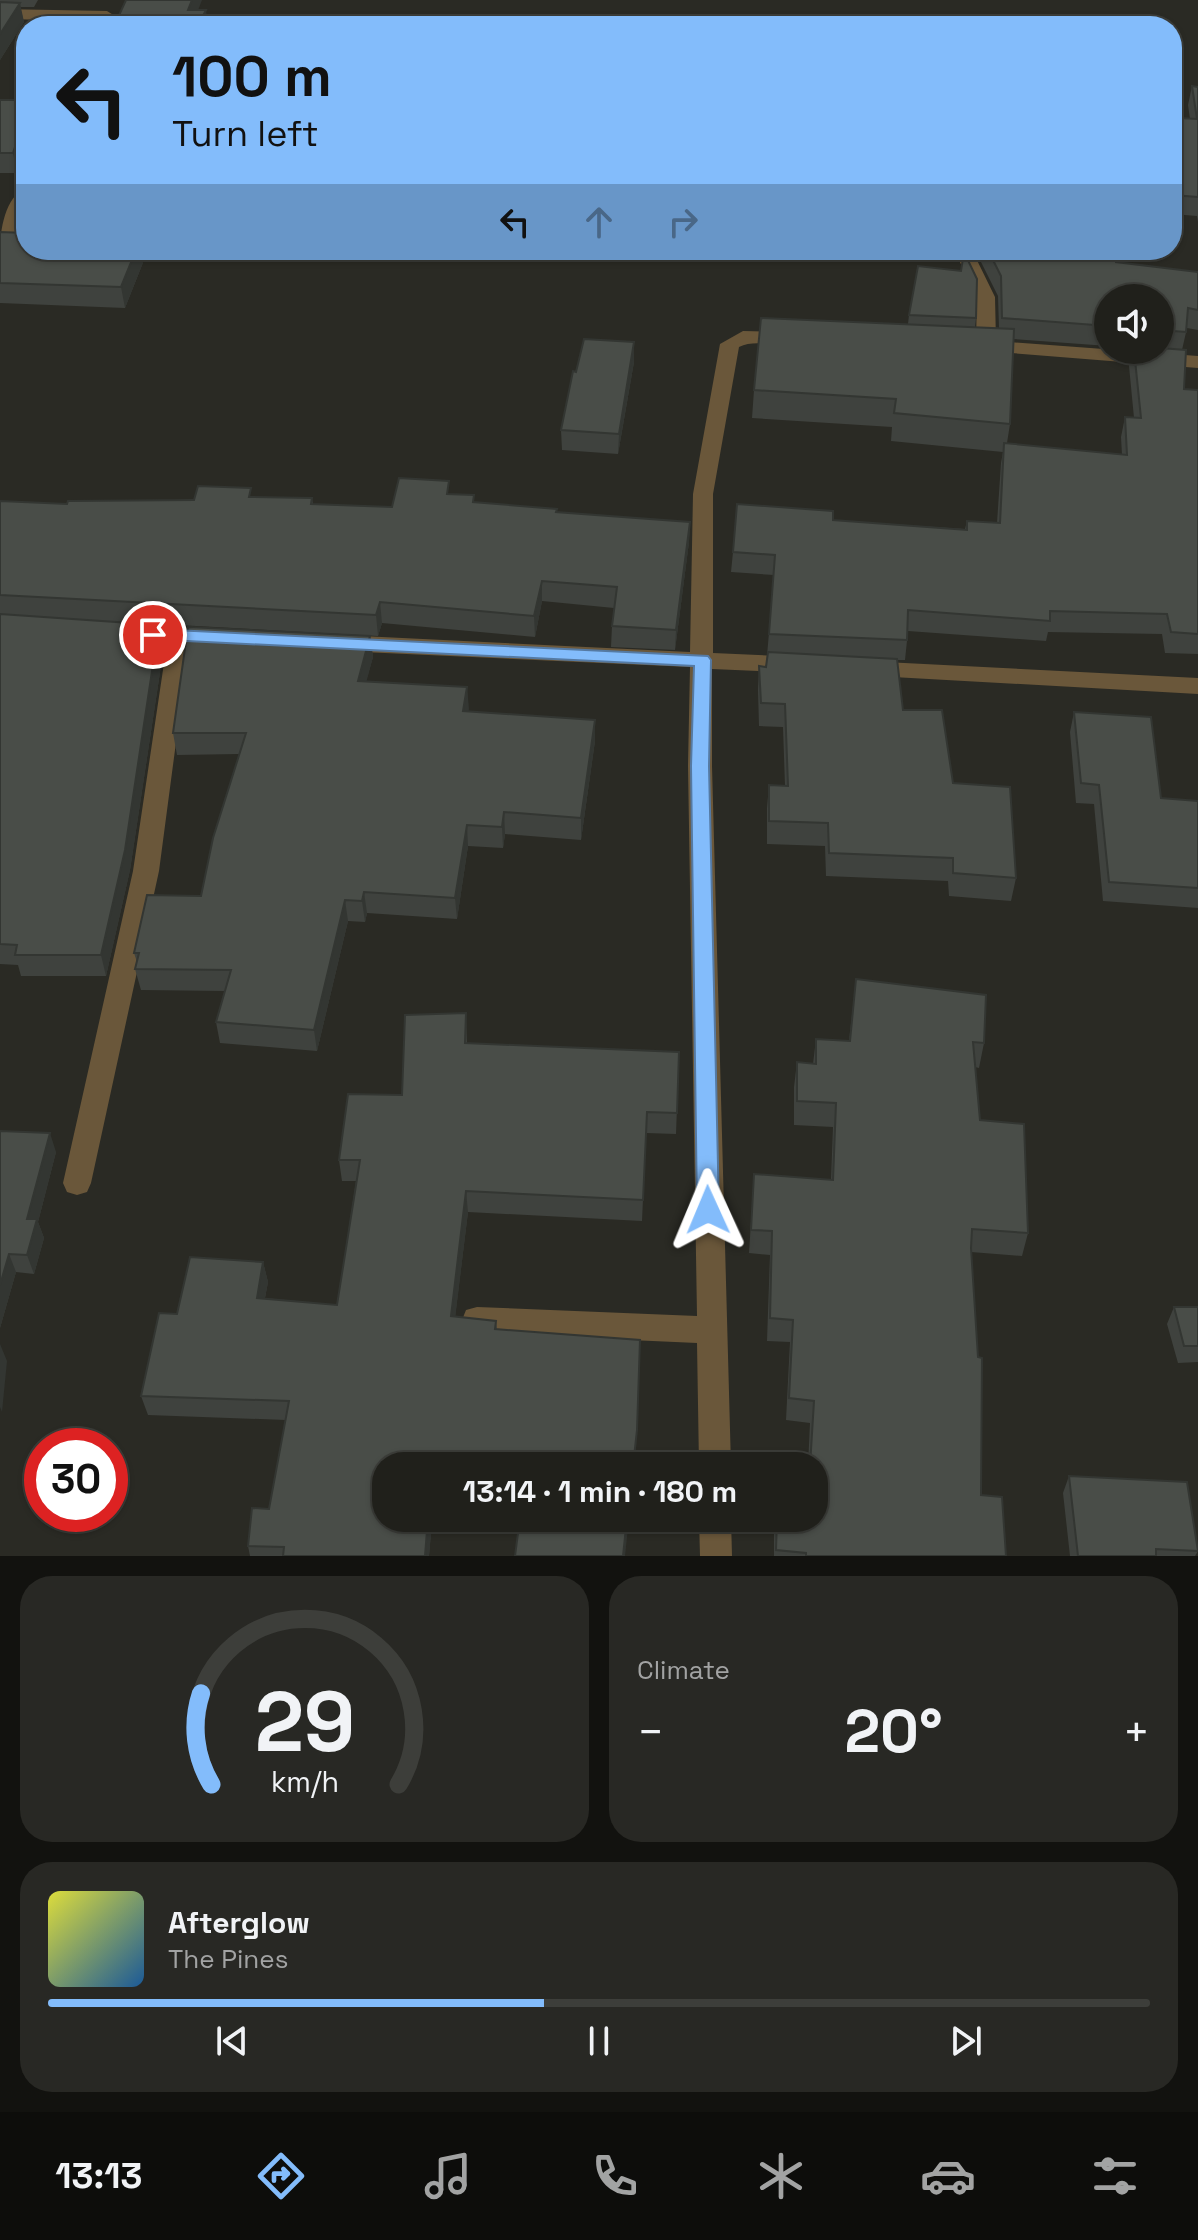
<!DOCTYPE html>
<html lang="en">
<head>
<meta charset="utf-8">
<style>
  :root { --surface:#20201b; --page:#282824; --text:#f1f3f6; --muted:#a2a3a3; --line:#3d3e3a; --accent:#83bcfb }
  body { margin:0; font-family:"Space Grotesk",sans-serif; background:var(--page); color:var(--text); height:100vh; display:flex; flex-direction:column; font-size:30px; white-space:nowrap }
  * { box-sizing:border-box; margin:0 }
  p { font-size:26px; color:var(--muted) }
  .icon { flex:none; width:44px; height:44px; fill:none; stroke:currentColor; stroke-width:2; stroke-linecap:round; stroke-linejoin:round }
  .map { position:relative; height:1556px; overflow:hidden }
  .sheet { display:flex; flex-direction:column; gap:20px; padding:20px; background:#12120f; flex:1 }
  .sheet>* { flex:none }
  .banner { position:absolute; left:16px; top:16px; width:1166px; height:244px; border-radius:32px; box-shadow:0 2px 6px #0004,0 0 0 2px var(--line); background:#83bcfb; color:#111; overflow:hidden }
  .controls { position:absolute; left:1094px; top:284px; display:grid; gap:16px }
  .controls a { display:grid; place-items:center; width:80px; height:80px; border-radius:50%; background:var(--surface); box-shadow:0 2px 6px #0004,0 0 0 2px var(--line); font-size:40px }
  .speed { position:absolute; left:24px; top:1428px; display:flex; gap:16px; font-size:40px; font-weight:700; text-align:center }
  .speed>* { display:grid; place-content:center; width:104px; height:104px; border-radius:50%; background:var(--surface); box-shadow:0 2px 6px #0004,0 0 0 2px var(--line); line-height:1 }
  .speed .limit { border:12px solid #d22; background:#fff; color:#111 }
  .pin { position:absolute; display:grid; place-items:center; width:68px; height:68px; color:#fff; margin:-34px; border:4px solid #fff; border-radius:50%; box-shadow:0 2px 8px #0007 }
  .me { position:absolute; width:88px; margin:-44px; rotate:359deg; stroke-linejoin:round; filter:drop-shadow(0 0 6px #0008) }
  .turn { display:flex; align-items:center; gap:28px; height:168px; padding:0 24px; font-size:36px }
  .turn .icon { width:104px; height:104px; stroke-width:2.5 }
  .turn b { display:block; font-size:56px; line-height:68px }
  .lanes { display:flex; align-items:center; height:76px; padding:0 24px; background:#0003; justify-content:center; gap:40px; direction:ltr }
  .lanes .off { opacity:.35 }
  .big { font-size:60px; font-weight:700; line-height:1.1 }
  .sheet .card { flex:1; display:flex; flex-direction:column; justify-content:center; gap:12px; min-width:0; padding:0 28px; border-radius:32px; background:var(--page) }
  .sheet .dial { align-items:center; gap:0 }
  .dial svg { height:208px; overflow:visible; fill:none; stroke:var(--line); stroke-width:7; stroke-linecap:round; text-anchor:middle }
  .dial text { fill:var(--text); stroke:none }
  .song { display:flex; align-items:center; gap:24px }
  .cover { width:96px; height:96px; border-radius:12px; background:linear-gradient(135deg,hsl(60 70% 55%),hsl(210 70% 35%)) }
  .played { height:8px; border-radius:4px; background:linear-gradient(90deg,var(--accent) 45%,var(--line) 45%) }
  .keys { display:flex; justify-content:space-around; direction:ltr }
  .heat { display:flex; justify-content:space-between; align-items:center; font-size:44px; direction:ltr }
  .sheet .tiles { flex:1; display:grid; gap:20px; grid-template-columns:1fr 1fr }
  .card:last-child { grid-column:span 2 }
  .trip { position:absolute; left:372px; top:1452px; width:456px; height:80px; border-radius:32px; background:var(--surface); box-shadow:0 2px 6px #0004,0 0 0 2px var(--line); font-weight:700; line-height:80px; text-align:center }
  .menu { display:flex; height:128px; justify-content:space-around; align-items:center; background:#0d0d0b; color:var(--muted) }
  .menu .icon { width:56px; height:56px }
  .menu .current { color:var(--accent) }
  .menu b { font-size:36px; color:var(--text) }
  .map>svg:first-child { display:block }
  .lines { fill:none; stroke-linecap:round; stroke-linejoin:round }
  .minor { fill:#6a573a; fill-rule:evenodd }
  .wall { fill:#3f423e; fill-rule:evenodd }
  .shaded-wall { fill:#333632 }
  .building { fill:#494d48; stroke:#333632; stroke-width:2 }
  .route { fill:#83bcfb; stroke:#557aa3; stroke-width:2 }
</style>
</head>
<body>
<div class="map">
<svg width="1198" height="1556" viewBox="0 0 1198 1556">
  <rect width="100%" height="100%" fill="#2a2a24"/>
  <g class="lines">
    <path class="minor" d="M0,9L107,11L115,16L107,21L0,19Z
      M26,189C26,207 21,244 0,250C0,232 5,195 26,189Z
      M954,250H972L995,297L996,341L1198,356V368L974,350L971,346L976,341L977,297Z
      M743,331L792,332L802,338C786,352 758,337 739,347L713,494V653L800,657L808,660L811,665L808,670L800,673L712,669V766L731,1466H699L697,1343L477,1333L466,1330L462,1320L466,1310L477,1307L697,1316L688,766L690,667L341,651L333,648L330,643L333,638L341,635L690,652L693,494L720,344Z
      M130,626L217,630L225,633L228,638L225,643L189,644L159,871L91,1183L87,1192L77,1195L67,1192L63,1183L133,871L167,643L122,639L119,634L122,629Z
      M865,661L1198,678V694L857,675L854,669L857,663Z
      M699,1518H731L732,1556H700Z"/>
  </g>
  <path class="wall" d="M0,0H38L34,7H20L24,22L0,60Z
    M1192,86L1198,87V222L1197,216L1172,214V123L1177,124L1179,118L1190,119L1188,105Z
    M0,100H26V147L17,173H0Z
    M0,232L26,250H148L125,308L0,303Z
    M975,250H1116V262L1198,272V330L1187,328L1182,350L1184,389L1198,390V654L1165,653L1162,634L1048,632L1046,641L908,631L905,660H897L903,710L1016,878L1011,901L949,896L948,881L826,876L825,846L767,844V808L769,785L785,786L783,727L759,726L758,690L759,666L766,667L774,575L731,572L733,552L833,520L965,529L967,521L997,523L1001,463L1003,452L891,441L892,427L752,418L754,390L908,324L909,315L976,318L975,327L999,328L998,296ZM1108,298H1160V350H1132L1129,366L1134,418L1125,417L1121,437L1122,455L1007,443L1010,424L1013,339L1108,346Z
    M634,362L618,454L562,450L561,430L576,372Z
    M450,494L475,502L557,512L690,522L689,542L675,650L611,647L612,626L614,608L542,601L535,637L382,623L378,636L67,619L164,646L130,870L106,976H21L18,965L0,964V501L67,504L252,497L312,498L313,504L392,507Z
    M370,636L373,657L366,681L467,687L468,711L595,741L581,840L505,834L503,848L468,846L457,919L367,913L365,922L348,921L317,1051L220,1043L216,1022L225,991L141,990L135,969L137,962L134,953L201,896L239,754L177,755L173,733Z
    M1074,712L1161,798L1198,801V908L1103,901L1094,804L1076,803L1070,732Z
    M856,979L984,1043L979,1068L975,1067L980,1120L1028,1233L1022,1256L971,1252L981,1495L1006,1556H774V1518H814V1466H808L810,1423L786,1420L790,1342L767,1341L770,1255L749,1253L754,1174L831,1180L833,1127L794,1125V1087L797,1062L813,1064L816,1039L849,1041Z
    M466,1013L467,1043L679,1052L676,1134L646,1133L642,1221L468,1212L455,1317L496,1321L497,1329L636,1449L634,1466H386V1518H444V1522L432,1521L429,1556H250L248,1546L269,1509L286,1420L148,1415L141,1396L177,1314L263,1262L268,1282L265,1298L337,1305L356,1181H342L339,1160L402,1095Z
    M0,1131L56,1152L38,1222L44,1238L34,1274L16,1272L0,1328Z
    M1174,1307H1198V1362L1178,1363L1167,1324Z
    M1069,1476L1198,1551L1195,1556H1070L1063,1493Z"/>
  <path class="shaded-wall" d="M192,0H202L192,26L188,10Z
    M20,3L24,22L0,60V34Z
    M206,10L208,26H198Z
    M26,114V147L17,173L13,153Z
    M136,250H148L125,308L121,287Z
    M634,342V362L618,454L619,434Z
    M690,522L689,542L675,650L676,630Z
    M542,581V601L535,637L534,616Z
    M380,602L382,623L378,636L376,615Z
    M159,625L164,646L130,870L106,976L101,955Z
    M370,636L373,657L361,702L358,681Z
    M467,687L469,709L464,732L463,711Z
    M595,720V741L581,840V818Z
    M504,812L505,834L503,848L502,827Z
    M467,825L468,846L457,919L455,898Z
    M364,892L367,913L365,922L362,901Z
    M345,900L348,921L317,1051L314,1030Z
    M50,1133L56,1152L38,1222L44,1238L34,1274L27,1255V1219Z
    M466,1191L468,1212L453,1336L451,1316Z
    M9,1254L16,1272L0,1328V1285Z
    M263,1262L268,1282L261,1318L257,1298Z
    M640,1340L636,1449L634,1466H633Z
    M0,1344L7,1361L2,1412L0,1407Z
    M428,1518H431L432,1521L429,1556H425Z
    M627,1518H629L625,1556H623Z"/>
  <path class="building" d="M126,0H192L188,10H206L198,26H120L121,24H115Z
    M0,2L20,3L0,34Z
    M1192,86L1198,87V197L1172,195V123L1179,124V118L1197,119Z
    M0,100H26V114L13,153H0Z
    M0,232L26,233V250H136L121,287L0,283Z
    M988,250H1116V262L1198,272V310L1188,308L1186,332L1160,330V298H1108V326L1002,318L1001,276Z
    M964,252L977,279L976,318L909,315L918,266L961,271Z
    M761,318L1014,329L1010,424L894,413L896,399L754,390Z
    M584,339L634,342L619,434L561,430L573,371L576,372Z
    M1160,348L1186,350L1184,389L1198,390V634L1171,632L1167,614L1050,611V621L908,610L907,640L769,634L775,555L733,552L737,504L833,511V520L967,530V521L1000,523L1004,443L1127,455L1125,417L1141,418L1134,350H1160Z
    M399,478L449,481L447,494L474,495L473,502L557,509L556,512L690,522L676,630L612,626L617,587L542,581L534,616L380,602L376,615L0,595V501L67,504L68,501L194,500L198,486L251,488L249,497L312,498L311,504L392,507Z
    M0,614L159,625L125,850L101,955H15L17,945L0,944Z
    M188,627L370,636L358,681L467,687L463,711L595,720L581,818L504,812L502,827L467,825L455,898L364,892L362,901L345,900L314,1030L216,1022L231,970L135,969L139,953H134L147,895L201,896L213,838L246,733H173Z
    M768,652L897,659L903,710H942L953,783L1010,787L1016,878L953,873V858L829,853L828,823L769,821V785L788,786L785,704L761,703L759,666L766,667Z
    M1074,712L1151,717L1161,798L1198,801V888L1109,882L1099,785L1081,783Z
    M856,979L986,995L984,1043L973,1042L980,1120L1024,1124L1028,1233L972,1229L971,1248L978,1357L982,1358L981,1495L1002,1497L1006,1556H806V1553L776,1550L777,1518H814V1466H810L814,1401L789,1398L793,1320L770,1318L772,1231L751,1230L754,1174L833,1180L836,1103L797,1101V1062L816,1064V1039L850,1041Z
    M466,1013L465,1043L679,1052L677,1113L647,1112L643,1200L466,1191L451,1316L496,1321L495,1329L640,1340L637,1430L633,1466H528V1462L449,1453L447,1466H386V1518H428L425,1556H283L284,1547L248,1546L252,1508L269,1509L289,1401L141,1396L159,1313L177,1314L190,1257L263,1262L257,1298L337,1305L360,1160H339L348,1094L402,1095L405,1015Z
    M0,1131L50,1133L27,1219H37L27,1255L9,1254L0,1285Z
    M1174,1307H1198V1346H1184Z
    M1069,1476L1187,1482L1198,1551L1156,1549V1556H1078Z
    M520,1518H627L623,1556H515Z"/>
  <path class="route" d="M153,629L708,656L711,660L709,766L719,1210L716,1217L708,1219L700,1217L697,1210L691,766L694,666L147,639L144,635L147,631Z"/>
</svg>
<div class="controls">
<a><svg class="icon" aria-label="sound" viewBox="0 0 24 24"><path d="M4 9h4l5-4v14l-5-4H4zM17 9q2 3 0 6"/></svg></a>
</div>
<div class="speed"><div class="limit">30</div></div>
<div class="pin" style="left:153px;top:635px;background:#d93025"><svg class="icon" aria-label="arrive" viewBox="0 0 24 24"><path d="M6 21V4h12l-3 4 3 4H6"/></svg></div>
<svg class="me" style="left:708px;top:1210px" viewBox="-20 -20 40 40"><path d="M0-17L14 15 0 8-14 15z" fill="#83bcfb" stroke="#fff" stroke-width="4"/></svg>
<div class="trip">13:14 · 1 min · 180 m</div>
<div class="banner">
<div class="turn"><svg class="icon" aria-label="left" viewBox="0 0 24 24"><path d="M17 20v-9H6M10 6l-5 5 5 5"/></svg><div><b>100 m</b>Turn left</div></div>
<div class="lanes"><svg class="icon" aria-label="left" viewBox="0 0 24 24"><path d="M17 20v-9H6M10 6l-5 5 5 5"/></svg><svg class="icon off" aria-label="ahead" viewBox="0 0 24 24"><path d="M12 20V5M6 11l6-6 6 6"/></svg><svg class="icon off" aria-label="right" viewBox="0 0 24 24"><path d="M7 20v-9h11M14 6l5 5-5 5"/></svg></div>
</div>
</div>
<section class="sheet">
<div class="tiles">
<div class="card dial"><svg viewBox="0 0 100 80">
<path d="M14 69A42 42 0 1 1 86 69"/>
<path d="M14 69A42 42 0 0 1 10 34" stroke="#83bcfb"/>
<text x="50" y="56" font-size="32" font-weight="700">29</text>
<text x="50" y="72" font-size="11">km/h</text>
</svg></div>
<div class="card"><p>Climate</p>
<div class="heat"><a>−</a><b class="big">20°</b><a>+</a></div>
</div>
<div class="card">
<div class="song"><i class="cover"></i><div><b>Afterglow</b><p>The Pines</p></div></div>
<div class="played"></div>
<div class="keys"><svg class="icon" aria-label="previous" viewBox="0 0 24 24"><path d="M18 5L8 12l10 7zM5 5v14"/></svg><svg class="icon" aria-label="pause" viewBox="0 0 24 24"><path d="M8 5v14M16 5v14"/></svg><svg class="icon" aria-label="next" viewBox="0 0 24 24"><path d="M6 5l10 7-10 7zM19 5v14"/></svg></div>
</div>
</div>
</section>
<nav class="menu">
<b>13:13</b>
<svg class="icon current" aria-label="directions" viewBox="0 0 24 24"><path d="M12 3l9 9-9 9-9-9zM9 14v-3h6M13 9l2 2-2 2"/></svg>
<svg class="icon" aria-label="music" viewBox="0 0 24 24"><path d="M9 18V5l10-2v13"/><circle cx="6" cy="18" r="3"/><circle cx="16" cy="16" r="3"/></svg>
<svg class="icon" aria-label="phone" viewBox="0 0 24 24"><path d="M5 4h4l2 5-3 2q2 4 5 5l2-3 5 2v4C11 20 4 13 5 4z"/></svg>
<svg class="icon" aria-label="climate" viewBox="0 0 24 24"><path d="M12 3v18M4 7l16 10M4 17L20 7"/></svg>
<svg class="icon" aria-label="car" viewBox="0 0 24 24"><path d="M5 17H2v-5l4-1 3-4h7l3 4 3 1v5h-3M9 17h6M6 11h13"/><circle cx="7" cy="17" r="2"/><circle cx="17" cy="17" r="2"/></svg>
<svg class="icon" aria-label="filters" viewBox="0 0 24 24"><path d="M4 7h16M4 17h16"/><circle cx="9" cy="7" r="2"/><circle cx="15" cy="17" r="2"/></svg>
</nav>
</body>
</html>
